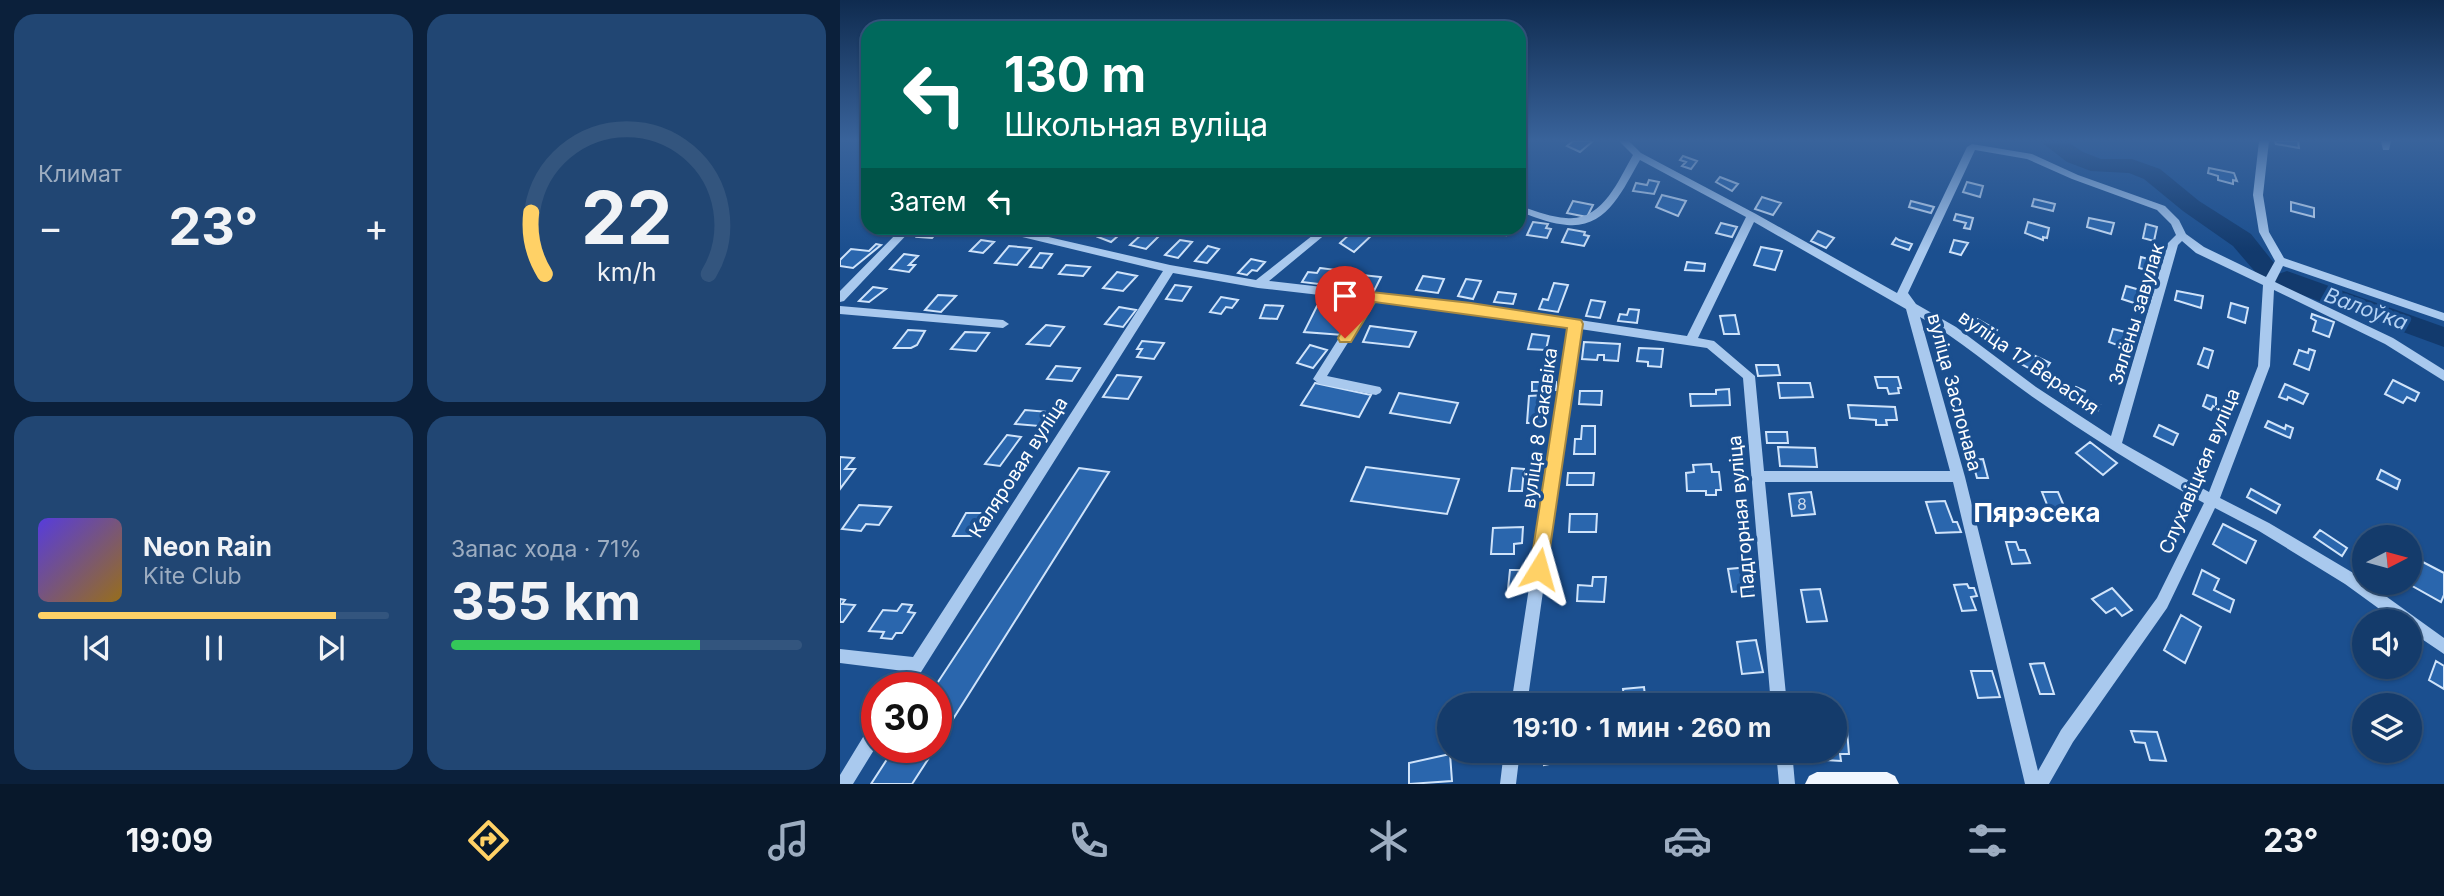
<!DOCTYPE html>
<html lang="ru">
<head>
<meta charset="utf-8">
<style>
  :root { --surface:#143b6b; --page:#214673; --text:#f1f3f6; --muted:#9dadc1; --line:#33557e; --accent:#ffd166 }
  body { margin:0; font-family:Inter,sans-serif; background:var(--page); color:var(--text); height:100vh; display:flex; flex-direction:column; font-size:26px; white-space:nowrap }
  * { box-sizing:border-box; margin:0 }
  p { font-size:23px; color:var(--muted) }
  .icon { flex:none; width:38px; height:38px; fill:none; stroke:currentColor; stroke-width:2; stroke-linecap:round; stroke-linejoin:round }
  .map { position:relative; flex:1; overflow:hidden }
  .drawer { display:flex; flex-direction:column; gap:14px; padding:14px; background:#0b203b; width:840px }
  .drawer>* { flex:none }
  .banner { position:absolute; left:21px; top:21px; width:665px; height:214px; border-radius:21px; box-shadow:0 2px 5px #0004,0 0 0 2px var(--line); background:#00695c; color:#fff; overflow:hidden }
  .needle { width:46px; rotate:84deg }
  .controls { position:absolute; left:1512px; top:525px; display:grid; gap:14px }
  .controls a { display:grid; place-items:center; width:70px; height:70px; border-radius:50%; background:var(--surface); box-shadow:0 2px 5px #0004,0 0 0 2px var(--line); font-size:35px }
  .speed { position:absolute; left:21px; top:672px; display:flex; gap:14px; font-size:35px; font-weight:700; text-align:center }
  .speed>* { display:grid; place-content:center; width:91px; height:91px; border-radius:50%; background:var(--surface); box-shadow:0 2px 5px #0004,0 0 0 2px var(--line); line-height:1 }
  .speed .limit { border:10px solid #d22; background:#fff; color:#111 }
  .pin { position:absolute; display:grid; place-items:center; width:60px; height:60px; color:#fff; margin:-72px -30px; border-radius:50% 50% 50% 0; rotate:-45deg; box-shadow:0 0 7px #0007 }
  .pin .icon { rotate:45deg }
  .me { position:absolute; width:77px; margin:-38px; rotate:8deg; stroke-linejoin:round; filter:drop-shadow(0 0 5px #0008) }
  .turn { display:flex; align-items:center; gap:24px; height:147px; padding:0 28px; font-size:32px }
  .turn .icon { width:91px; height:91px; stroke-width:2.5 }
  .turn b { display:block; font-size:49px; line-height:60px }
  .then { display:flex; align-items:center; height:66px; padding:0 28px; background:#0003; gap:14px; font-size:26px }
  .big { font-size:52px; font-weight:700; line-height:1.1 }
  .drawer .card { flex:1; display:flex; flex-direction:column; justify-content:center; gap:10px; min-width:0; padding:0 24px; border-radius:21px; background:var(--page) }
  .drawer .dial { align-items:center; gap:0 }
  .dial svg { height:182px; overflow:visible; fill:none; stroke:var(--line); stroke-width:7; stroke-linecap:round; text-anchor:middle }
  .dial text { fill:var(--text); stroke:none }
  .song { display:flex; align-items:center; gap:21px }
  .cover { width:84px; height:84px; border-radius:10px; background:linear-gradient(135deg,hsl(250 70% 55%),hsl(40 70% 35%)) }
  .played { height:7px; border-radius:4px; background:linear-gradient(90deg,var(--accent) 85%,var(--line) 85%) }
  .keys { display:flex; justify-content:space-around; direction:ltr }
  .heat { display:flex; justify-content:space-between; align-items:center; font-size:38px; direction:ltr }
  .charge { height:10px; border-radius:5px; background:linear-gradient(90deg,#34c759 71%,var(--line) 0) }
  .drawer .tiles { flex:1; display:grid; gap:14px; grid-template-columns:repeat(2,1fr) }
  .trip { position:absolute; left:597px; top:693px; width:410px; height:70px; border-radius:35px; background:var(--surface); box-shadow:0 2px 5px #0004,0 0 0 2px var(--line); font-weight:700; line-height:70px; text-align:center }
  .tab-bar { display:flex; height:112px; justify-content:space-around; align-items:center; background:#08182b; color:var(--muted) }
  .tab-bar .icon { width:49px; height:49px }
  .tab-bar .selected { color:var(--accent) }
  .tab-bar b { font-size:32px; color:var(--text) }
  main { display:flex; flex:1; min-height:0 }
  .map>svg:first-child { display:block }
  .lines { fill:none; stroke-linecap:round; stroke-linejoin:round }
  .river { fill:#123a6d; fill-rule:evenodd }
  .building { fill:#2a66ad; stroke:#cfe3fa; stroke-width:2 }
  .minor { fill:#a9c9ee; fill-rule:evenodd }
  .major { fill:#f0f6ff; fill-rule:evenodd }
  .route { fill:#ffd166; stroke:#a68842; stroke-width:2 }
  .labels { text-anchor:middle; stroke-width:7; stroke-linejoin:round; paint-order:stroke }
  .number-label { font-size:16px; fill:#cad9ea }
  .street-label { font-size:19px; fill:#fff; stroke:#1b4f8f }
  .water-label { font-size:21px; font-style:italic; fill:#b5d3f5; stroke:#1b4f8f }
  .district-label { font-size:26px; font-weight:bold; fill:#fff; stroke:#1b4f8f }
</style>
</head>
<body>
<main>
<section class="drawer">
<div class="tiles">
<div class="card"><p>Климат</p>
<div class="heat"><a>−</a><b class="big">23°</b><a>+</a></div>
</div>
<div class="card dial"><svg viewBox="0 0 100 80">
<path d="M14 69A42 42 0 1 1 86 69"/>
<path d="M14 69A42 42 0 0 1 8 42" stroke="#ffd166"/>
<text x="50" y="56" font-size="32" font-weight="700">22</text>
<text x="50" y="72" font-size="11">km/h</text>
</svg></div>
<div class="card">
<div class="song"><i class="cover"></i><div><b>Neon Rain</b><p>Kite Club</p></div></div>
<div class="played"></div>
<div class="keys"><svg class="icon" aria-label="previous" viewBox="0 0 24 24"><path d="M18 5L8 12l10 7zM5 5v14"/></svg><svg class="icon" aria-label="pause" viewBox="0 0 24 24"><path d="M8 5v14M16 5v14"/></svg><svg class="icon" aria-label="next" viewBox="0 0 24 24"><path d="M6 5l10 7-10 7zM19 5v14"/></svg></div>
</div>
<div class="card"><p>Запас хода · 71%</p><b class="big">355 km</b><div class="charge"></div></div>
</div>
</section>
<div class="map">
<svg width="1604" height="784" viewBox="0 0 1604 784">
  <rect width="100%" height="100%" fill="#1b4f8f"/>
  <g class="lines">
    <path class="river" d="M1200,141H1226L1243,152L1261,159H1292L1320,169L1359,201L1411,234L1438,268L1435,274L1426,277L1417,274L1393,246L1343,211L1304,179L1289,173L1251,171L1227,162Z
      M1447,271L1604,327V347L1438,286L1434,280L1438,274Z"/>
  </g>
  <path class="building" d="M733,141H753L740,152L727,146Z
    M1435,141H1458L1459,148L1436,144Z
    M843,156L857,161L851,169L842,166L846,162L840,160Z
    M1369,168L1394,173L1397,181L1393,180V184L1378,180V176L1368,173Z
    M880,177L898,184L892,191L876,182Z
    M809,180L819,182L814,194L793,191L796,183L807,185Z
    M1127,182L1143,186L1140,197L1123,192Z
    M822,195L846,201L838,216L816,207Z
    M922,197L941,203L933,215L915,209Z
    M1194,199L1215,204L1213,211L1192,206Z
    M733,201L753,205L747,217L727,213Z
    M1071,201L1094,207L1091,213L1069,207Z
    M1451,202L1474,208V217L1451,211Z
    M1116,214L1133,218L1130,229L1124,228L1126,223L1114,220Z
    M1249,218L1274,223L1271,234L1247,227Z
    M693,222L708,224L706,228L711,229L707,238L687,235Z
    M1188,222L1209,228L1207,238L1203,237V240L1185,233Z
    M881,223L897,227L892,237L876,233Z
    M1306,224L1317,227L1314,241L1303,238Z
    M85,228H101L92,238L77,237Z
    M270,228H287L271,242L258,237Z
    M648,228H670L666,236L646,233Z
    M728,229L745,232L744,235L749,236L744,246L722,242Z
    M313,230L323,232L306,249L290,245L303,233L309,234Z
    M513,231L533,234L514,252L500,243Z
    M978,231L994,238L986,248L971,241Z
    M1056,238L1059,240L1072,244L1069,250L1052,244Z
    M141,240L154,242L143,253L130,251Z
    M340,240L352,242L338,258L325,255Z
    M1114,240L1128,243L1121,255L1110,252Z
    M36,244L41,245L13,268L0,266V260L11,249L29,251Z
    M169,246L191,248L177,265L155,263Z
    M368,246L379,249L367,263L355,261Z
    M921,247L942,251L935,270L914,265Z
    M200,253L212,254L202,268L190,267Z
    M64,254L78,256L69,265H75L69,272L50,269Z
    M1301,257L1312,260L1310,271L1299,268Z
    M411,259L425,262L417,271L412,270L407,275L398,273Z
    M847,262L865,264L864,271L845,270Z
    M226,265L250,267L243,276L219,274Z
    M480,268L496,270L487,285L462,282L468,272L477,273Z
    M277,272L297,276L283,291L263,288Z
    M522,275L541,277L533,293L513,290Z
    M583,276L604,279L598,293L576,290Z
    M626,279L641,281L633,299L618,296Z
    M714,283L728,285L718,312L699,309L703,299L708,300Z
    M335,285L351,287L342,301L326,299Z
    M1286,286L1300,290L1297,304L1282,299Z
    M33,287L46,289L29,302L19,301Z
    M1337,291L1363,296L1361,308L1335,300Z
    M658,292L676,294L673,304L654,302Z
    M98,295L116,296L101,312L85,310Z
    M381,297L398,300L392,308L386,307L381,314L370,312Z
    M751,300L765,302L760,318L746,316Z
    M1391,303L1408,308L1405,323L1388,317Z
    M425,305L443,306L437,319L420,318Z
    M477,306L514,309L503,335L464,332Z
    M279,307L296,310L283,327L265,324Z
    M789,309L799,310L797,323L778,321L780,314L787,315Z
    M1472,314L1494,322L1489,337L1473,331L1476,321L1471,318Z
    M895,315L899,334H884L880,316Z
    M1137,319L1157,330L1151,338L1130,328Z
    M206,325L224,327L210,346L187,344Z
    M530,326L576,332L569,347L523,342Z
    M1273,329L1298,335L1293,351L1269,342Z
    M68,330L85,331L77,345L71,348H54Z
    M125,332L149,333L136,351L111,349Z
    M692,334L709,336L706,350L688,349Z
    M302,341L324,343L314,359L297,357L302,349H297Z
    M744,342L780,344L778,361L764,360V355H758L757,360L742,359Z
    M470,345L487,350L473,368L457,363Z
    M799,348L823,349L821,367L808,366V362L797,361Z
    M1364,348L1373,351L1368,368L1358,364Z
    M1469,349L1475,351L1469,370L1454,364L1459,350L1468,353Z
    M1187,352L1210,363L1202,375L1179,363Z
    M916,365H938L940,375L918,376Z
    M216,366L240,368L232,381L207,379Z
    M277,375L301,377L288,399L263,397Z
    M1035,377H1058L1061,388H1058L1059,393L1049,394L1047,388H1038Z
    M1553,380L1579,393L1575,401L1567,397L1563,403L1545,394Z
    M692,382H716V390L692,391Z
    M475,383L531,395L519,417L461,405Z
    M938,383H970L973,397L940,398Z
    M1445,384L1468,394L1463,404L1448,397L1447,400L1439,397Z
    M1236,387L1245,391L1242,397L1260,405L1258,410L1240,401L1238,405L1229,401Z
    M889,389L890,405L851,406L850,394H876V390Z
    M740,391H762L761,405L739,404Z
    M559,393L618,403L610,423L550,413Z
    M706,395L705,423H687L689,396Z
    M1367,395L1376,398V408L1373,406L1371,410L1363,406Z
    M1008,405L1055,407L1057,420H1046L1047,425H1036V420L1010,418Z
    M185,410L209,412L199,426L175,424Z
    M1122,415L1128,433H1120L1114,416Z
    M1428,421L1445,429L1446,425L1453,428L1450,438L1425,427Z
    M1319,425L1338,434L1333,445L1314,436Z
    M742,426H755V454H734L735,439H741Z
    M926,432H947L948,443H927Z
    M167,435L181,437L160,466L145,464Z
    M1250,442L1277,463L1263,475L1236,453Z
    M938,447L975,448L977,467L940,466Z
    M0,457L14,458L5,469H15L0,489Z
    M1143,459L1148,478H1137L1132,460Z
    M871,464L872,472H879L881,490H876V495H866V491H847L846,473L854,472L853,465Z
    M526,467L619,479L607,514L511,501Z
    M239,468L269,472L96,746L94,688Z
    M672,468L684,469L682,491H669Z
    M1541,470L1560,480L1557,489L1537,479Z
    M728,473H754L753,485H727Z
    M1411,489L1440,505L1436,513L1407,497Z
    M971,492L975,514L952,516L949,494Z
    M1202,492H1218L1226,511L1210,512Z
    M1105,501L1113,522H1117L1121,532L1096,533L1086,502Z
    M19,505L51,507L39,525L26,524L21,531L2,529Z
    M126,513H148L136,536H113Z
    M730,514H757L756,532H729Z
    M1383,524L1416,541L1406,563L1373,544Z
    M683,527L682,543L674,544V554H651L653,528Z
    M1480,530L1507,548L1502,556L1474,537Z
    M1166,542H1176L1179,550H1185L1190,563L1172,564Z
    M1577,559L1604,573V595L1601,602L1567,583H1570Z
    M909,567L913,590L892,592L888,569Z
    M670,570H685L683,589H668Z
    M1362,570L1379,579L1374,590L1394,600L1390,612L1353,594Z
    M753,577H766L764,602L737,601L738,585L752,586Z
    M1127,584L1129,588H1134L1137,596L1131,597L1136,610L1122,611L1114,585Z
    M1272,588L1292,610L1282,616L1275,608L1266,613L1252,599Z
    M980,589L987,621L967,622L961,590Z
    M0,599L5,600L2,604L15,605L3,622H0Z
    M62,604L72,605L68,612L75,613L62,633H56L52,639L41,638L44,632L29,631L43,610L57,611Z
    M1341,615L1361,627L1345,663L1324,650Z
    M916,640L923,672L902,674L897,642Z
    M1596,661L1604,666V689L1589,680Z
    M1204,663L1214,694H1200L1190,664Z
    M1131,671H1152L1160,697L1138,698Z
    M804,687L806,705H785L783,689Z
    M905,697L906,705H889V698Z
    M994,730L1007,731L1009,754H1000L1001,761L985,760L984,753L965,752L994,751Z
    M1291,731L1317,732L1326,761L1310,760L1305,743L1295,742Z
    M55,747H96L72,784H31Z
    M703,751H727L720,752V762L704,765Z
    M610,754L612,781L569,784V763Z"/>
  <g class="lines">
    <path class="minor" d="M779,141H789L801,153L916,214L1057,293L1127,147L1132,144L1192,154L1238,175L1325,206L1339,220L1346,234L1364,247L1426,277L1435,261L1419,232L1413,195L1419,141H1429L1423,195L1429,232L1444,258L1604,313V321L1443,266L1435,282L1553,338L1604,370V381L1545,344L1434,290L1430,366L1380,498L1429,523L1515,574L1604,638V654L1570,631V621H1556L1505,584L1419,531L1375,508L1327,608L1233,742L1209,784H1185L1113,482H925L947,705H931L903,378L867,348L740,329L687,705H671L729,327L631,312L534,301L487,376L540,387L542,390L540,393L536,395L479,384L473,379L523,300L418,288L333,273L71,688H54L64,671L0,663V649L73,657L323,271L157,231L152,228H170L330,265L416,280L482,228H493L429,281L631,304L847,336L906,217L800,160C783,189 767,229 727,225C711,224 695,217 679,212V206C694,210 710,217 726,218C762,222 778,181 793,155ZM1135,150L1187,159L1232,179L1317,210L1331,224L1336,235L1328,243L1271,436L1196,387L1116,327L1076,304L1068,293ZM914,222L1066,309L1110,471H924L915,376L874,341L858,338ZM1342,241L1356,253L1423,285L1418,366L1369,492L1282,443L1338,245ZM1080,317C1119,339 1153,369 1190,395C1246,434 1304,471 1364,503L1317,598L1221,730L1198,771L1125,477Z
      M1541,141H1551L1549,150H1543Z
      M62,228H73L4,301L0,302V291Z
      M0,306L163,320L169,324L163,328L0,314Z
      M37,722V745L13,784H0V775L31,724Z
      M664,751H680L676,784H660Z
      M936,751H952L955,784H939Z"/>
    <path class="major" d="M977,772H1047L1055,776L1059,784H965L969,776Z"/>
  </g>
  <linearGradient id="sky" x2="0" y2="1"><stop stop-color="#0f2b4f"/><stop offset="0.56" stop-color="#39639b"/><stop offset="1" stop-color="#39639b" stop-opacity="0"/></linearGradient>
  <rect width="1604" height="251" fill="url(#sky)"/>
  <path class="route" d="M531,292L631,303L741,320L743,324L706,575L699,577L693,575L690,569L727,328L535,302L511,342H500L498,338L500,334L526,293Z"/>
  <g class="labels">
    <g class="number-label">
      <text x="962" y="510">8</text>
    </g>
    <g class="street-label">
      <text transform="translate(1296 314) rotate(-73)" y="7">Зялёны завулак</text>
      <text transform="translate(1189 362) rotate(35)" y="7">вуліца 17 Верасня</text>
      <text transform="translate(1115 392) rotate(75)" y="7">вуліца Заслонава</text>
      <text transform="translate(699 428) rotate(-82)" y="7">вуліца 8 Сакавіка</text>
      <text transform="translate(178 467) rotate(-57)" y="7">Каляровая вуліца</text>
      <text transform="translate(1359 471) rotate(-67)" y="7">Слухавіцкая вуліца</text>
      <text transform="translate(901 517) rotate(-95)" y="7">Падгорная вуліца</text>
    </g>
    <g class="water-label">
      <text transform="translate(1526 309) rotate(20)" y="7">Валоўка</text>
    </g>
    <g class="district-label">
      <text x="1197" y="522">Пярэсека</text>
    </g>
  </g>
</svg>
<div class="controls">
<a><svg class="needle" viewBox="-14 -14 28 28"><path d="M0-13l5 13h-10z" fill="#e53935"/><path d="M0 13l5-13h-10z" fill="#9dadc1"/></svg></a>
<a><svg class="icon" aria-label="sound" viewBox="0 0 24 24"><path d="M4 9h4l5-4v14l-5-4H4zM17 9q2 3 0 6"/></svg></a>
<a><svg class="icon" aria-label="layers" viewBox="0 0 24 24"><path d="M12 4l9 5-9 5-9-5zM3 14l9 5 9-5"/></svg></a>
</div>
<div class="speed"><div class="limit">30</div></div>
<div class="pin" style="left:505px;top:338px;background:#d93025"><svg class="icon" aria-label="arrive" viewBox="0 0 24 24"><path d="M6 21V4h12l-3 4 3 4H6"/></svg></div>
<svg class="me" style="left:699px;top:569px" viewBox="-20 -20 40 40"><path d="M0-17L14 15 0 8-14 15z" fill="#ffd166" stroke="#fff" stroke-width="4"/></svg>
<div class="trip">19:10 · 1 мин · 260 m</div>
<div class="banner">
<div class="turn"><svg class="icon" aria-label="left" viewBox="0 0 24 24"><path d="M17 20v-9H6M10 6l-5 5 5 5"/></svg><div><b>130 m</b>Школьная вуліца</div></div>
<div class="then">Затем<svg class="icon" aria-label="left" viewBox="0 0 24 24"><path d="M17 20v-9H6M10 6l-5 5 5 5"/></svg></div>
</div>
</div>
</main>
<nav class="tab-bar">
<b>19:09</b>
<svg class="icon selected" aria-label="directions" viewBox="0 0 24 24"><path d="M12 3l9 9-9 9-9-9zM9 14v-3h6M13 9l2 2-2 2"/></svg>
<svg class="icon" aria-label="music" viewBox="0 0 24 24"><path d="M9 18V5l10-2v13"/><circle cx="6" cy="18" r="3"/><circle cx="16" cy="16" r="3"/></svg>
<svg class="icon" aria-label="phone" viewBox="0 0 24 24"><path d="M5 4h4l2 5-3 2q2 4 5 5l2-3 5 2v4C11 20 4 13 5 4z"/></svg>
<svg class="icon" aria-label="climate" viewBox="0 0 24 24"><path d="M12 3v18M4 7l16 10M4 17L20 7"/></svg>
<svg class="icon" aria-label="car" viewBox="0 0 24 24"><path d="M5 17H2v-5l4-1 3-4h7l3 4 3 1v5h-3M9 17h6M6 11h13"/><circle cx="7" cy="17" r="2"/><circle cx="17" cy="17" r="2"/></svg>
<svg class="icon" aria-label="filters" viewBox="0 0 24 24"><path d="M4 7h16M4 17h16"/><circle cx="9" cy="7" r="2"/><circle cx="15" cy="17" r="2"/></svg>
<b>23°</b>
</nav>
</body>
</html>
